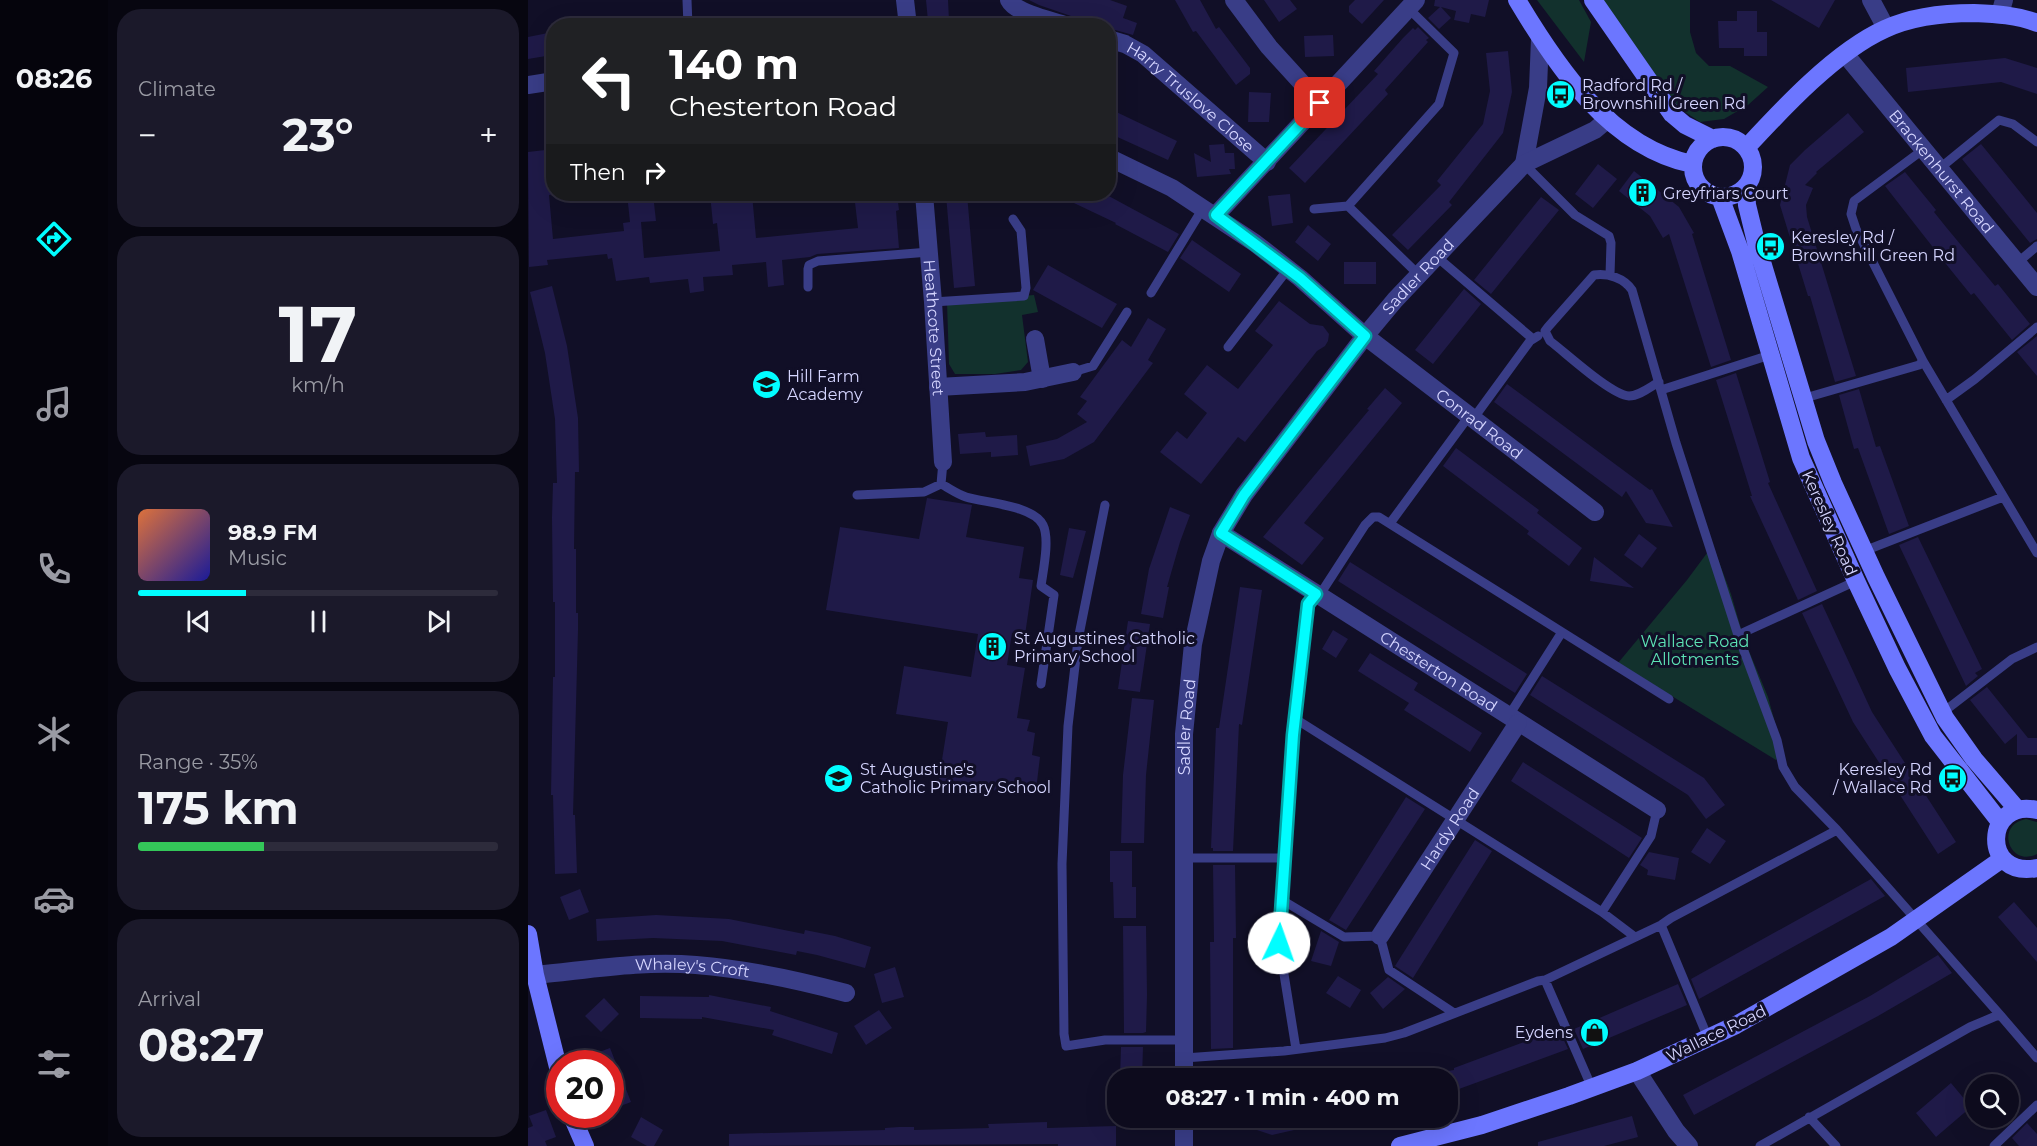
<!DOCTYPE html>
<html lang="en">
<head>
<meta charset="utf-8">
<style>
  :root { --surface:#0d0b1d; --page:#1b192a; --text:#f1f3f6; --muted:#9a9ba4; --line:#2d2b3b; --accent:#01fdff }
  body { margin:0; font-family:Montserrat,sans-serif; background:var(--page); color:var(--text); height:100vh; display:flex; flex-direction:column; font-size:22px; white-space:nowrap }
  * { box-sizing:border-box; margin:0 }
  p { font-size:20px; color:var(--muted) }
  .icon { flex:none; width:33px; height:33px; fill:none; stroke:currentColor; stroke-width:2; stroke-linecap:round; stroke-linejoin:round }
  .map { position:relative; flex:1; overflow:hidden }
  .details { display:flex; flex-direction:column; gap:9px; padding:9px; background:#070610; width:420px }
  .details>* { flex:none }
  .guide { position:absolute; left:18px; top:18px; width:570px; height:183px; border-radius:24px; box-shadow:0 6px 24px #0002,0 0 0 2px var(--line); background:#202124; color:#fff; overflow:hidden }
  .controls { position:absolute; left:1437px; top:1074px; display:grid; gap:12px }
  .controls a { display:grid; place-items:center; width:54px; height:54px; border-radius:50%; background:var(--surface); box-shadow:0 6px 24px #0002,0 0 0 2px var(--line); font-size:30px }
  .speed { position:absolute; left:18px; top:1050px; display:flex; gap:12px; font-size:30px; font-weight:700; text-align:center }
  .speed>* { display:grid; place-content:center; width:78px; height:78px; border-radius:50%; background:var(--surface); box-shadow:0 6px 24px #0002,0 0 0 2px var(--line); line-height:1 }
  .speed .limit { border:9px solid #d22; background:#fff; color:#111 }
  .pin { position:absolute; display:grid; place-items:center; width:51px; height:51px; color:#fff; margin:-26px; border-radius:12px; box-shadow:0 3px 9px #0006 }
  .me { position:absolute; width:66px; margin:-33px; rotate:3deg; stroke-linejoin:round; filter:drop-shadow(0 0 4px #0008) }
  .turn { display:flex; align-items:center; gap:21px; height:126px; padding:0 24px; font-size:27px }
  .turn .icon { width:78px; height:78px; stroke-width:2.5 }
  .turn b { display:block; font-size:42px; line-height:51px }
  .then { display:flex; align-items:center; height:57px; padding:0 24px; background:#0003; gap:12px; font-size:22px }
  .big { font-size:45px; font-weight:700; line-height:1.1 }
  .details .card { flex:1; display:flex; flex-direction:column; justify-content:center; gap:9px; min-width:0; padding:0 21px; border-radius:24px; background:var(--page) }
  .details .dial { align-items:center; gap:0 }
  .dial b { font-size:78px; line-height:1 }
  .song { display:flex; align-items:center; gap:18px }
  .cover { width:72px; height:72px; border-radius:9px; background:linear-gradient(135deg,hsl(20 70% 55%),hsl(240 70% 35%)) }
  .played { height:6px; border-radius:3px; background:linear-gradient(90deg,var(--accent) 30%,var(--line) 30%) }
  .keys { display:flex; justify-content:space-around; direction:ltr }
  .heat { display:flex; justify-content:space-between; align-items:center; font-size:33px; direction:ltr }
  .charge { height:9px; border-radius:4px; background:linear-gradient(90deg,#34c759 35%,var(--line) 0) }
  .trip { position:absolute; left:579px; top:1068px; width:351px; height:60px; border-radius:24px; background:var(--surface); box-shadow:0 6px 24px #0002,0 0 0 2px var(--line); font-weight:700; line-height:60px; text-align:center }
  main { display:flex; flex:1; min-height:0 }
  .tabs { display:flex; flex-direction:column; width:108px; justify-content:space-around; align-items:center; background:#05040c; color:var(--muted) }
  .tabs .icon { width:42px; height:42px }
  .tabs .selected { color:var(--accent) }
  .tabs b { font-size:27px; color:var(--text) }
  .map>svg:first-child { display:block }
  .green { fill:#12312d }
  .building { fill:#1f1a48 }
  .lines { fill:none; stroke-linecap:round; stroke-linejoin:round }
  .lane { stroke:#393d87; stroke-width:9 }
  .street { stroke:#393d87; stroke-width:18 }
  .secondary { stroke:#6c76ff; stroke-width:18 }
  .route-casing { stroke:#01a4a6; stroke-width:15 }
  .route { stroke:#01fdff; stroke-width:10 }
  .labels { text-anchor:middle; stroke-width:6; stroke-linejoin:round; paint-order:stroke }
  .poi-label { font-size:16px; fill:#d5d5ff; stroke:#110f27; text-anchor:start }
  .street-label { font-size:16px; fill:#d5d5ff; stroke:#110f27 }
  .park-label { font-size:16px; fill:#5de3b5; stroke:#110f27 }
</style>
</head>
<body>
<main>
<nav class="tabs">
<b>08:26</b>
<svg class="icon selected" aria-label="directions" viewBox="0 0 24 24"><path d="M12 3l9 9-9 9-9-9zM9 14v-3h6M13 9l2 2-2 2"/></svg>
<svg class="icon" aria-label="music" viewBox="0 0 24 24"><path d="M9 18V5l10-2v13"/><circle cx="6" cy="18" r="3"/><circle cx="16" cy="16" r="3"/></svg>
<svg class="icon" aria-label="phone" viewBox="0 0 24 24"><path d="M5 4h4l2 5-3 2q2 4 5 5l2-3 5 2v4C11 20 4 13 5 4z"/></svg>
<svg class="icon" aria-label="climate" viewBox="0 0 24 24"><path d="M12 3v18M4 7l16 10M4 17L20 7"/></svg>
<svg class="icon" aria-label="car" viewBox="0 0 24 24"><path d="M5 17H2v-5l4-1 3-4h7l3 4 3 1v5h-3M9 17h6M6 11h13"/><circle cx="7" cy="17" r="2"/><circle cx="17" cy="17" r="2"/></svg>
<svg class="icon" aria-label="filters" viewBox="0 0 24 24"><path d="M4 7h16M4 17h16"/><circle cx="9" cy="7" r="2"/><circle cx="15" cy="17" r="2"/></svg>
</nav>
<section class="details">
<div class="card"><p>Climate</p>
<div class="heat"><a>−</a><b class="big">23°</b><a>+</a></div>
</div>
<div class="card dial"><b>17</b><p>km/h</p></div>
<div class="card">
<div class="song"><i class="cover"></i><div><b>98.9 FM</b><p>Music</p></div></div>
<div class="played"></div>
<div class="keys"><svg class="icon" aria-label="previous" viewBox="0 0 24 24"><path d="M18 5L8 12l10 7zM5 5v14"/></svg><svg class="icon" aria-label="pause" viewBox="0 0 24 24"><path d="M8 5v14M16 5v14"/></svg><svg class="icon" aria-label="next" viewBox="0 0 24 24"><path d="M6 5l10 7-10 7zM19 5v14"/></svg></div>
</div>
<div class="card"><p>Range · 35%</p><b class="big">175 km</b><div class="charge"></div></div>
<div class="card"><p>Arrival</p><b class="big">08:27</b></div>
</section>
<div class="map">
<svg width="1509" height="1146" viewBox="0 0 1509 1146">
  <rect width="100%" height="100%" fill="#110f27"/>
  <path class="green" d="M1009,0H1051L1063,22L1056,62Z
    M1075,0H1162V32L1168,53L1181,66H1202L1240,87L1220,105L1196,119L1172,122L1151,108Z
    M506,295L510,312L494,315L500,362L493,370L467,374H427L421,364L419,302Z
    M1182,549L1187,551L1203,594L1216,639L1240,697L1255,752L1248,760L1090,663L1159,580Z
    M1498,819L1509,822V854C1482,868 1466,825 1498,819Z"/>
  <path class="building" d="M398,0H420L421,20L400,21Z
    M501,0H582L599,6L595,18L609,23L605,35L580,28V26H572L511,5Z
    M647,0H672L688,29L691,27L722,68V74L708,85L668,31L665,32Z
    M736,0H762L769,9L751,22Z
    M827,0H856L834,24L821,12V6Z
    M907,0H961L957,17L943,14L941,23L926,20L928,11L913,7L923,18L911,29L900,18L912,7L906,6Z
    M1243,0H1307L1291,28Z
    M1209,11H1229V32H1239V56H1216V48H1191L1190,21H1209Z
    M890,27L901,38L898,40L900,42L857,90L860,94L777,183L761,168L850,74L846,71L875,38L885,28L887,30Z
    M20,33L24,55L0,59V37Z
    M805,35L806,56L777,57L776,36Z
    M980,51L984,92L975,133L921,202L924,205L880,250L864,235L913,185L909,181L955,124L962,91L958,53Z
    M1477,58L1509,68V94L1473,82L1380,92L1378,68Z
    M721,92L743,93L741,122H720Z
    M580,108L649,141L640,160L585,135L587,131L580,128Z
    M1320,113L1336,132L1288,172L1289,173L1277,185L1285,188L1278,205L1279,217L1328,376L1307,382L1282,296H1280L1252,205L1262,165L1277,150Z
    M696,144L697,153H706L707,169H701L703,174L669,177L666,153L683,162L681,145Z
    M1453,144L1509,213V239L1502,243L1434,159Z
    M26,149L27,194L21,195L25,239L96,231L95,223L102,222L99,194H125L128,221L113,222L116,258L192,251L189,223L185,224L182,194H224L228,238L330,228L326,194H369L371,210L368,211L371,248L289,254L282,257L254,260L256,285L240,287L238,262L204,265L205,275L175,277L176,291L162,293L160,279L122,283L121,277L88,281L84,258L80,259L79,254L19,260L20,265L1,267L0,152Z
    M1070,164L1089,179L1065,208L1047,194Z
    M1106,171L1151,207L1166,233L1164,234L1203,360L1183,367L1141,234L1135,238L1122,216L1091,191Z
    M1377,172L1408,210L1406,212L1418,227L1467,286L1470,284L1502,324L1484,340L1446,293L1443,295L1418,264L1357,186Z
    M439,194L447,286L426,288L418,195Z
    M527,194H577L651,234L640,252L587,224L588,223Z
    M762,194L765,223L744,226L740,196Z
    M1013,197L1031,210L963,294L946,280Z
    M780,225L803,244L790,261L767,242Z
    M664,240L713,274L701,292L652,258Z
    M816,262H848V284H816Z
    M520,265L589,304L574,328L505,290Z
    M24,286L39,346L50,418L51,472H47L46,549H48V613H50V630L45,815H47L49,873L27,874L25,795H23L25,677H27V602H25L24,518L25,483H29L27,419L17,353L2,292Z
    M936,289L953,304L905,364L887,350Z
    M751,301L782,324L795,326L801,334L800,341L797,346L789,351L717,442L710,437L673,484L632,452L649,431L659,439L679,413L656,394L679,365L710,389L745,345L727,331Z
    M620,318L638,329L620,360L625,363L566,442L536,459L502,466L498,446L529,439L559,422L549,414L559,401L552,397L594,340L603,347Z
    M1509,336V376L1489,352Z
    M1208,373L1242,482L1240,483L1289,591L1270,600L1222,496H1224L1188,380Z
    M979,384L1122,490L1124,489L1145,527L1118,523L1098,491L1094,497L966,402Z
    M857,388L874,403L776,523L796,538L774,565L735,537L841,410L839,409Z
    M1331,389L1348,447L1352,446L1381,526L1361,534L1330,448L1326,449L1311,395Z
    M457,432L458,437L489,435L490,455L463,457V452L432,454L430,434Z
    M928,448L1011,510L1009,513L1054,548L1041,566L999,534L1001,531L915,466Z
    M399,498L444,505L438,537L496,547L491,578L505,580L497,635L484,633L479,665L497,668L489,718L502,720L499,731L507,733L504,755L512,757L508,790L498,788L497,794L456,789V792L410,785L420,722L368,714L376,666L443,677L450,634L298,610L312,527L391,539Z
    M642,507L662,515L652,542L639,587H641L635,618L613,614L621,569Z
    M541,528L558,531L545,578L532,575Z
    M1111,534L1129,548L1114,568L1096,555Z
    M1390,537L1454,669L1447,673L1450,676L1438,686L1371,545Z
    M1066,557L1106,588L1062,581Z
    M822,562L999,674L987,693L810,581Z
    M712,587L734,590L714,725L711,724L705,851H685V848H683L688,728H691Z
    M1294,604L1344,712L1428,842L1410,854L1325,722L1274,613Z
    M600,621L622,624L612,692L590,689Z
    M805,630L820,639L808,658L794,649Z
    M842,653L890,683L886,690L954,733L942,752L876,710L881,703L830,671Z
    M1014,676L1176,778L1197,805L1178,819L1160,795L1002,695Z
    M1459,687L1500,738H1509V755H1489V734L1477,744L1442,700Z
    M604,698L626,700L618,775L616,843H593L595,775Z
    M995,762L1114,838L1101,858L983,781Z
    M878,797L897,809L818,930L801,920Z
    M1179,828L1198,841L1182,864L1163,852Z
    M947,840L964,851L885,978L867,966Z
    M582,851H604V887H608V918H586L585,882H582Z
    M1121,852L1151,858L1147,880L1119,875L1120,870L1112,865Z
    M685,865H707L708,938H705V1048L683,1049L682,942H686Z
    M1343,879L1357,896L1171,999L1163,979Z
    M52,889L61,912L41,920L32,897Z
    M1486,902L1509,928V962L1470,917Z
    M128,915L201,919L276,934L277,930L307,936L343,947L337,968L289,955L269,951L268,955L194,941L125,938L69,941L68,919Z
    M595,926H618L619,995L618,1032L615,1033H596Z
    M793,931L811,942L803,966L783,961Z
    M1410,955L1424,973L1350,1016L1166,1115L1155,1095L1342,996Z
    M367,967L376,997L354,1003L346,974Z
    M810,976L833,990L822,1008L798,993Z
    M860,977L877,989L855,1009L842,993Z
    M1150,984L1159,1005L1055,1049L1046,1029Z
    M181,995L243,1007L242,1011L310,1033L304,1054L244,1035L246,1030L174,1017V1019L112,1018V996L181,997Z
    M76,998L91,1014L73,1032L57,1016Z
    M351,1010L364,1028L338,1045L326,1026Z
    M1028,1030L1030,1036L1033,1034L1040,1049L920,1093V1071L926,1070V1068Z
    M593,1047H615L614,1078H592Z
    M82,1048L103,1102L82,1110V1064L44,1062Z
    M1423,1083L1443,1107L1408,1137L1388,1113Z
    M18,1110L28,1137L17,1141L19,1146H0V1128L5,1126L1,1116Z
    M1104,1116L1110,1137L1076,1146H1010V1142Z
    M113,1117L135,1130L126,1146H119L103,1137Z
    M699,1118H796L797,1123L744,1135L699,1120Z
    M519,1122V1128L588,1126V1146H530V1144L201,1146V1134L357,1130V1128L371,1127H386V1130L461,1128L460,1124Z
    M1499,1123L1509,1134V1146H1491L1484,1138Z"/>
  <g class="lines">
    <path class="lane" d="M159,0L160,26
      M996,164L1047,215L1081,236L1083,243L1082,275
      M1412,168L1471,120L1485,124L1509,142
      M820,206L911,104L926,53L879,7
      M786,209L820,206L891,275
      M909,257L1005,339
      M1489,263L1509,246
      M280,287V269L281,265L290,261L401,252
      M623,293L675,208
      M405,302L496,296L498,288L493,231L485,219
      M700,347L760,269
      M1395,361L1328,229L1323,214L1326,201L1396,149
      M545,372L565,366L599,312
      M1131,382C1122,387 1111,396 1101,396C1083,395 1038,353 1022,341L1017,331L1020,327L1066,275C1080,273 1096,278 1104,290L1148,443L1210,635L1249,740L1255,767L1267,787L1309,830L1473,1016
      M1133,390L1242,355
      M1277,398L1391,365L1395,361L1509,553
      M1418,400L1447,379L1509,327
      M945,419L1002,341L1010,336
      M413,484C421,488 429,494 438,497C457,503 505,505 515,525C522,539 515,571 513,586L526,595L513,684
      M329,495L396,492L413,484L415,462
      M577,505L550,640L540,726L534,864L536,1034L538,1046L577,1040H655
      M863,522L941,416
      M1336,551L1475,497
      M791,596L837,525L845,517H851L1034,632
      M1210,635L1328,581
      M1414,713L1484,659L1509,647
      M980,717L1034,632L1141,699
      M766,718L1074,912L1107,937
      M656,858H756
      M754,900L816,937L852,936L861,970L926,1013
      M1074,912L1123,836L1129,810
      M1133,925L1180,1038
      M1017,980L1064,1088
      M768,1049L751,943L766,718L780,604L788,594
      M656,1058L756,1051L857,1038L876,1033L1010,981L1017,980L1133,925L1143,918L1309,830
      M1281,1117L1308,1146
      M1232,1146L1442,1027L1468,1016H1473L1509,1058
      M1466,1146L1509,1105"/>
    <g class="street">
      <path d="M377,0L380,26"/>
      <path d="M481,0C488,14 524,20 539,26"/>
      <path d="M706,0L741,47L792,103"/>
      <path d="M1343,0L1358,28"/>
      <path d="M1472,14L1476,0"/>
      <path id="s1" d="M580,39L597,44L615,54L739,162"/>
      <path id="s2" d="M1317,54L1509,287"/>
      <path d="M0,85L26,81"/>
      <path id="s3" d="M580,157L644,188L727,243L772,278L837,336L1067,512"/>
      <path d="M996,164L1010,88L1012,39"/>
      <path id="s4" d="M396,194L405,302L415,462"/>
      <path d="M688,215L888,0"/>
      <path d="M507,339L514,379"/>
      <path d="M410,387L497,382L545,372"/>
      <path id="s5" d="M693,533L1129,810"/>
      <path id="s6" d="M852,936L990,723"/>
      <path id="s7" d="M7,975C60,970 115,960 168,965C219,969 269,980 318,993"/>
      <path d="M1109,1071L1148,1131L1161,1146"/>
      <path id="s8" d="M656,1078V734L665,644L683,561L693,533L716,495L837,336L867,300L996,164L1067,130L1080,119"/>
      <path d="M656,1118V1146"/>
    </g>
    <path class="secondary" d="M989,0C1029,67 1082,147 1164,164
      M1065,0L1144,114L1157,125L1185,139
      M1165 167a30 30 0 1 1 60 0a30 30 0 1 1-60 0Z
      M1219,147C1255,108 1308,51 1357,29C1385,16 1416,13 1446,13C1468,14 1489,15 1509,23
      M1218,186L1219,205L1228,242L1288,441L1305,483L1348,577L1417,718L1446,759L1489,809
      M1192,197L1212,251L1273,458L1328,581L1369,668L1405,736L1472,822
      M1509,810C1456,798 1453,879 1509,868
      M0,934L7,975L32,1075
      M43,1114L57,1146
      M872,1146L954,1125L1041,1096L1109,1071L1208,1025L1363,937L1474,859"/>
  </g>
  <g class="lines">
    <defs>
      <path id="route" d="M751,943L765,735L780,604L788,594L693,533L716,495L837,336L772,278L688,215L792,103"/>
    </defs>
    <use href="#route" class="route-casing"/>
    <use href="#route" class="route"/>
  </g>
  <defs>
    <symbol id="bus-disc" viewBox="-11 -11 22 22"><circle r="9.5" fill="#01fdff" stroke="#110f27"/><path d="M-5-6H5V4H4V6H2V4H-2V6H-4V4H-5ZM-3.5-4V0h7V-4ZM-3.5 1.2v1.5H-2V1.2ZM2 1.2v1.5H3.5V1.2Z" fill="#111"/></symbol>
    <symbol id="building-disc" viewBox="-11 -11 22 22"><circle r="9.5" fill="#01fdff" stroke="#110f27"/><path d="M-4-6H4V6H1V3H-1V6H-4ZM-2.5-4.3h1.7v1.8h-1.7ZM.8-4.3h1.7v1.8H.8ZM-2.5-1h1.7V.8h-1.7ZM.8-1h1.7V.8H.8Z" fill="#111"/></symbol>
    <symbol id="school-disc" viewBox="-11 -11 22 22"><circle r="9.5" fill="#01fdff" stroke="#110f27"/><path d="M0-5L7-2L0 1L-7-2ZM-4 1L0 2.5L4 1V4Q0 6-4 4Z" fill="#111"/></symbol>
    <symbol id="shop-disc" viewBox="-11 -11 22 22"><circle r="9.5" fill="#01fdff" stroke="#110f27"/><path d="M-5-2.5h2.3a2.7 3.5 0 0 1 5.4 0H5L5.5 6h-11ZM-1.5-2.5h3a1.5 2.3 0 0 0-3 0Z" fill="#111"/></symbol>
  </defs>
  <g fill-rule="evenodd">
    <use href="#bus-disc" x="1016" y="78" width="33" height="33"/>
    <use href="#building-disc" x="1098" y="176" width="33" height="33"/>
    <use href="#bus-disc" x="1226" y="230" width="33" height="33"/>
    <use href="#school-disc" x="222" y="368" width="33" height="33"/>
    <use href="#building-disc" x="448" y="630" width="33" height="33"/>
    <use href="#school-disc" x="294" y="762" width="33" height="33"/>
    <use href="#bus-disc" x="1408" y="762" width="33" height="33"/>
    <use href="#shop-disc" x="1050" y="1016" width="33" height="33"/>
  </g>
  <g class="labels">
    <g class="poi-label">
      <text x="1054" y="91">Radford Rd /<tspan x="1054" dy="18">Brownshill Green Rd</tspan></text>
      <text x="1135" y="199">Greyfriars Court</text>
      <text x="1263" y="243">Keresley Rd /<tspan x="1263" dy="18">Brownshill Green Rd</tspan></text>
      <text x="259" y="382">Hill Farm<tspan x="259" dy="18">Academy</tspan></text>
      <text x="486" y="644">St Augustines Catholic<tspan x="486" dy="18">Primary School</tspan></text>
      <text x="332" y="775">St Augustine's<tspan x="332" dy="18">Catholic Primary School</tspan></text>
      <text x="1404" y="775" text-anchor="end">Keresley Rd<tspan x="1404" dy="18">/ Wallace Rd</tspan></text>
      <text x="1045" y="1038" text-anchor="end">Eydens</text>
    </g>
    <g class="street-label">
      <text dy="6" stroke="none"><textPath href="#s1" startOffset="102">Harry Truslove Close</textPath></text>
      <text dy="6" stroke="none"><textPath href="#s2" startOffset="152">Brackenhurst Road</textPath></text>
      <text dy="6" stroke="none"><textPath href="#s8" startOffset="873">Sadler Road</textPath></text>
      <text dy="6" stroke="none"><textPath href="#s4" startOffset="134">Heathcote Street</textPath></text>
      <text dy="6" stroke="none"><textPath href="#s3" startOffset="459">Conrad Road</textPath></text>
      <text transform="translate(1302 523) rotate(66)" y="6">Keresley Road</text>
      <text dy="6" stroke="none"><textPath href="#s5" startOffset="258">Chesterton Road</textPath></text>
      <text dy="6" stroke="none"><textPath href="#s8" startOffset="351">Sadler Road</textPath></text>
      <text dy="6" stroke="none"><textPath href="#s6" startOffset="128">Hardy Road</textPath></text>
      <text dy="6" stroke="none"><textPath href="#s7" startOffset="158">Whaley's Croft</textPath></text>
      <text transform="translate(1188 1033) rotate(-26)" y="6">Wallace Road</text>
    </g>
    <g class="park-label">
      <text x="1167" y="647">Wallace Road<tspan x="1167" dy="18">Allotments</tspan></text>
    </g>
  </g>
</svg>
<div class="controls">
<a><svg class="icon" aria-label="search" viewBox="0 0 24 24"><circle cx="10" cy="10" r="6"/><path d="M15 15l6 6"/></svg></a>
</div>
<div class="speed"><div class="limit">20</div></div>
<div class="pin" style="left:792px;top:103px;background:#d93025"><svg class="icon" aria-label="arrive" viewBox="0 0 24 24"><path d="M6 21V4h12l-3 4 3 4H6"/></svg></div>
<svg class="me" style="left:751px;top:943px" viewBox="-20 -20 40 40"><circle r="19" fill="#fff"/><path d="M0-13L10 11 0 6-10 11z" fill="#01fdff"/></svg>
<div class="trip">08:27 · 1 min · 400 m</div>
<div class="guide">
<div class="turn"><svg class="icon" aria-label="left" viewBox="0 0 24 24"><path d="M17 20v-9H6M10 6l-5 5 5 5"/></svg><div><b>140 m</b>Chesterton Road</div></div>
<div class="then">Then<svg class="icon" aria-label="right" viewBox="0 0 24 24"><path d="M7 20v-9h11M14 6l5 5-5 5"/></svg></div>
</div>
</div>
</main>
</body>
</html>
